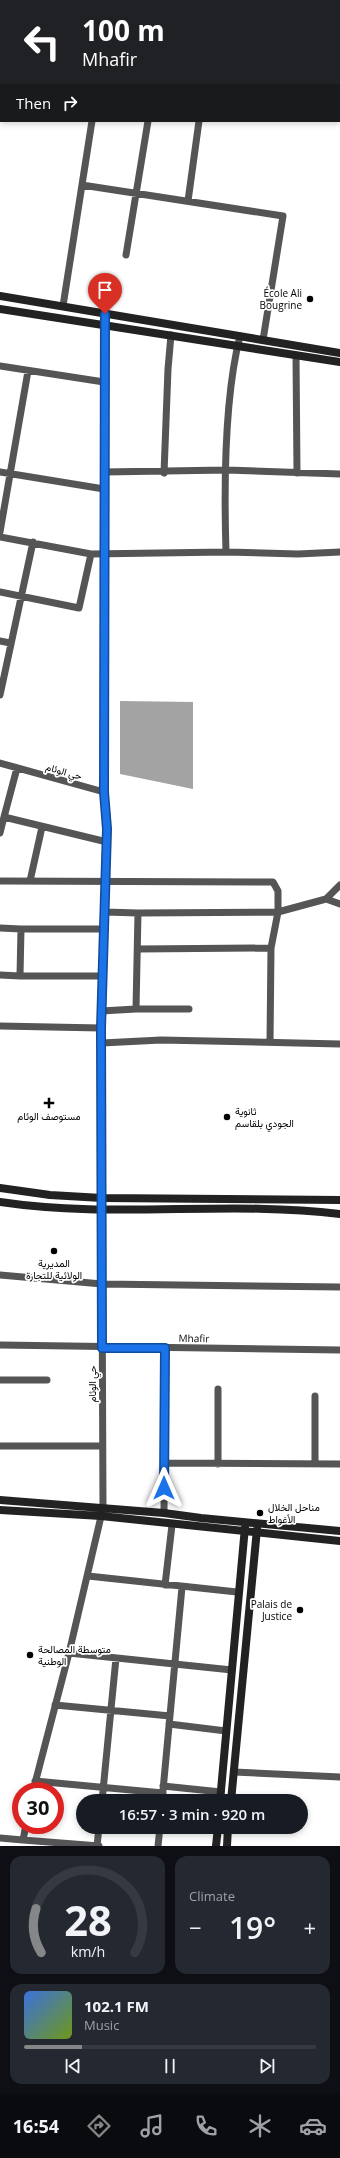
<!DOCTYPE html>
<html lang="en">
<head>
<meta charset="utf-8">
<style>
  :root { --surface:#171b24; --page:#242831; --text:#f1f3f6; --muted:#9ea1a6; --line:#363941; --accent:#858687 }
  body { margin:0; font-family:"Open Sans",Vazirmatn,sans-serif; background:var(--page); color:var(--text); height:100vh; display:flex; flex-direction:column; font-size:15px; white-space:nowrap }
  * { box-sizing:border-box; margin:0 }
  p { font-size:13px; color:var(--muted) }
  .icon { flex:none; width:22px; height:22px; fill:none; stroke:currentColor; stroke-width:2; stroke-linecap:round; stroke-linejoin:round }
  .map { position:relative; height:1846px; overflow:hidden }
  .drawer { display:flex; flex-direction:column; gap:10px; padding:10px; background:#0d0f14; flex:1 }
  .drawer>* { flex:none }
  .top-card { position:absolute; left:0px; top:0px; width:340px; height:122px; box-shadow:0 2px 6px #0003; background:#202124; color:#fff; overflow:hidden }
  .speed { position:absolute; left:12px; top:1782px; display:flex; gap:8px; font-size:20px; font-weight:700; text-align:center }
  .speed>* { display:grid; place-content:center; width:52px; height:52px; border-radius:50%; background:var(--surface); box-shadow:0 2px 6px #0003; line-height:1 }
  .speed .limit { border:6px solid #d22; background:#fff; color:#111 }
  .pin { position:absolute; display:grid; place-items:center; width:34px; height:34px; color:#fff; margin:-41px -17px; border-radius:50% 50% 50% 0; rotate:-45deg; box-shadow:0 0 4px #0007 }
  .pin .icon { rotate:45deg }
  .me { position:absolute; width:44px; margin:-22px; rotate:0deg; stroke-linejoin:round; filter:drop-shadow(0 0 3px #0008) }
  .turn { display:flex; align-items:center; gap:14px; height:84px; padding:0 16px; font-size:18px }
  .turn .icon { width:52px; height:52px; stroke-width:2.5 }
  .turn b { display:block; font-size:28px; line-height:34px }
  .then { display:flex; align-items:center; height:38px; padding:0 16px; background:#0003; gap:8px; font-size:15px }
  .big { font-size:30px; font-weight:600; line-height:1.1 }
  .drawer .widget { flex:1; display:flex; flex-direction:column; justify-content:center; gap:6px; min-width:0; padding:0 14px; border-radius:12px; background:var(--page) }
  .drawer .dial { align-items:center; gap:0 }
  .dial svg { height:104px; overflow:visible; fill:none; stroke:var(--line); stroke-width:7; stroke-linecap:round; text-anchor:middle }
  .dial text { fill:var(--text); stroke:none }
  .song { display:flex; align-items:center; gap:12px }
  .cover { width:48px; height:48px; border-radius:6px; background:linear-gradient(135deg,hsl(220 70% 55%),hsl(80 70% 35%)) }
  .played { height:4px; border-radius:2px; background:linear-gradient(90deg,var(--accent) 20%,var(--line) 20%) }
  .keys { display:flex; justify-content:space-around; direction:ltr }
  .heat { display:flex; justify-content:space-between; align-items:center; font-size:22px; direction:ltr }
  .drawer .tiles { flex:1; display:grid; gap:10px; grid-template-columns:1fr 1fr }
  .widget:last-child { grid-column:span 2 }
  .trip { position:absolute; left:76px; top:1794px; width:232px; height:40px; border-radius:20px; background:var(--surface); box-shadow:0 2px 6px #0003; font-weight:600; line-height:40px; text-align:center }
  .tab-bar { display:flex; height:64px; justify-content:space-around; align-items:center; background:#090b0e; color:var(--muted) }
  .tab-bar .icon { width:28px; height:28px }
  .tab-bar .selected { color:var(--accent) }
  .tab-bar b { font-size:18px; color:var(--text) }
  .map>svg:first-child { display:block }
  .water { fill:#a3a3a3 }
  .lines { fill:none; stroke-linecap:round; stroke-linejoin:round }
  .street { stroke:#555; stroke-width:7 }
  .secondary { stroke:#222; stroke-width:8 }
  .route-casing { stroke:#114b97; stroke-width:10 }
  .route { stroke:#1a73e8; stroke-width:7 }
  .poi-dot { fill:#000; stroke:#fff; stroke-width:1.5 }
  .labels { text-anchor:middle; stroke-width:3.5; stroke-linejoin:round; paint-order:stroke }
  .poi-label { font-size:10px; fill:#000; stroke:#fff; text-anchor:start }
  .street-label { font-size:10px; fill:#000; stroke:#fff }
</style>
</head>
<body>
<div class="map">
<svg width="340" height="1846" viewBox="0 0 340 1846">
  <rect width="100%" height="100%" fill="#fff"/>
  <path class="water" d="M120,701L193,702V789L120,774Z"/>
  <g class="lines">
    <path class="street" d="M271,0L279,1
      M0,1V0
      M208,1L209,0
      M339,11H340
      M0,20L1,21
      M339,73H340
      M82,185L283,216L263,340
      M188,201L199,121
      M126,255L148,121
      M63,306L92,121
      M296,355L297,473
      M0,366L104,382
      M0,472L104,489
      M104,472L227,470L340,474
      M164,473L168,369L171,335
      M0,532L28,371
      M0,537L91,554L226,552L298,554L340,552
      M226,552C224,487 224,399 240,336
      M0,592L79,608L91,554
      M0,641L10,643
      M0,695L33,542
      M0,763L104,792L107,815L101,1028L103,1508L69,1653L232,1670
      M104,792L105,313
      M4,817L17,768
      M0,833L4,817L107,842
      M0,881L273,882L278,891V912L271,948L270,1042
      M30,881L42,827
      M326,899L340,904
      M105,912L138,913L278,912L326,899L340,885
      M0,928L21,929L20,976H103
      M21,929H105
      M138,949L271,948
      M0,975L20,976
      M136,1009H189
      M101,1011L136,1009L138,913
      M0,1026L101,1028
      M102,1043L161,1040L340,1044
      M0,1275L102,1284L340,1287
      M0,1345L340,1350
      M0,1380H47
      M218,1389V1464
      M0,1446H102
      M164,1463L340,1464
      M315,1464V1396
      M164,1513L165,1348
      M88,1576L237,1592
      M165,1585L172,1525
      M55,1705L170,1716
      M169,1724L226,1731
      M234,1772L340,1777
      M35,1781L163,1793
      M163,1786L221,1792
      M33,1791L69,1653
      M102,1801L116,1658
      M162,1801L182,1587
      M26,1825L23,1840L99,1846
      M0,1838L23,1840
      M97,1846L99,1827
      M158,1846L160,1827"/>
    <path class="secondary" d="M0,296L340,353
      M0,309L340,362
      M0,1188L50,1195L102,1198L340,1200
      M0,1202C113,1219 227,1200 340,1214
      M0,1500L164,1513L201,1518L340,1531
      M0,1510L101,1516L340,1541
      M220,1801L245,1527
      M231,1801L257,1529
      M216,1846L218,1827
      M227,1846L228,1827"/>
  </g>
  <g class="lines">
    <defs>
      <path id="route" d="M105,314L104,792L107,829L101,1028L102,1348H165L164,1488"/>
    </defs>
    <use href="#route" class="route-casing"/>
    <use href="#route" class="route"/>
  </g>
  <g class="poi-dot">
    <circle cx="310" cy="299" r="4"/>
    <path d="M47 1097h4v4h4v4h-4v4h-4v-4h-4v-4h4z"/>
    <circle cx="227" cy="1117" r="4"/>
    <circle cx="54" cy="1251" r="4"/>
    <circle cx="260" cy="1513" r="4"/>
    <circle cx="300" cy="1610" r="4"/>
    <circle cx="30" cy="1655" r="4"/>
  </g>
  <g class="labels">
    <g class="poi-label">
      <text x="302" y="297" text-anchor="end">École Ali<tspan x="302" dy="12">Bougrine</tspan></text>
      <text x="235" y="1115">ثانوية<tspan x="235" dy="12">الجودي بلقاسم</tspan></text>
      <text x="49" y="1120" text-anchor="middle">مستوصف الوئام</text>
      <text x="54" y="1267" text-anchor="middle">المديرية<tspan x="54" dy="12">الولائية للتجارة</tspan></text>
      <text x="268" y="1511">مناحل الخلال<tspan x="268" dy="12">الأغواط</tspan></text>
      <text x="292" y="1608" text-anchor="end">Palais de<tspan x="292" dy="12">Justice</tspan></text>
      <text x="38" y="1653">متوسطة المصالحة<tspan x="38" dy="12">الوطنية</tspan></text>
    </g>
    <g class="street-label">
      <text transform="translate(64 771) rotate(16)" y="4">حي الوئام</text>
      <text transform="translate(194 1338) rotate(1)" y="4">Mhafir</text>
      <text transform="translate(92 1384) rotate(-90)" y="4">حي الوئام</text>
    </g>
  </g>
</svg>
<div class="speed"><div class="limit">30</div></div>
<div class="pin" style="left:105px;top:314px;background:#d93025"><svg class="icon" aria-label="arrive" viewBox="0 0 24 24"><path d="M6 21V4h12l-3 4 3 4H6"/></svg></div>
<svg class="me" style="left:164px;top:1488px" viewBox="-20 -20 40 40"><path d="M0-17L14 15 0 8-14 15z" fill="#1a73e8" stroke="#fff" stroke-width="4"/></svg>
<div class="trip">16:57 · 3 min · 920 m</div>
<div class="top-card">
<div class="turn"><svg class="icon" aria-label="left" viewBox="0 0 24 24"><path d="M17 20v-9H6M10 6l-5 5 5 5"/></svg><div><b>100 m</b>Mhafir</div></div>
<div class="then">Then<svg class="icon" aria-label="right" viewBox="0 0 24 24"><path d="M7 20v-9h11M14 6l5 5-5 5"/></svg></div>
</div>
</div>
<section class="drawer">
<div class="tiles">
<div class="widget dial"><svg viewBox="0 0 100 80">
<path d="M14 69A42 42 0 1 1 86 69"/>
<path d="M14 69A42 42 0 0 1 10 35" stroke="#858687"/>
<text x="50" y="56" font-size="32" font-weight="700">28</text>
<text x="50" y="72" font-size="11">km/h</text>
</svg></div>
<div class="widget"><p>Climate</p>
<div class="heat"><a>−</a><b class="big">19°</b><a>+</a></div>
</div>
<div class="widget">
<div class="song"><i class="cover"></i><div><b>102.1 FM</b><p>Music</p></div></div>
<div class="played"></div>
<div class="keys"><svg class="icon" aria-label="previous" viewBox="0 0 24 24"><path d="M18 5L8 12l10 7zM5 5v14"/></svg><svg class="icon" aria-label="pause" viewBox="0 0 24 24"><path d="M8 5v14M16 5v14"/></svg><svg class="icon" aria-label="next" viewBox="0 0 24 24"><path d="M6 5l10 7-10 7zM19 5v14"/></svg></div>
</div>
</div>
</section>
<nav class="tab-bar">
<b>16:54</b>
<svg class="icon selected" aria-label="directions" viewBox="0 0 24 24"><path d="M12 3l9 9-9 9-9-9zM9 14v-3h6M13 9l2 2-2 2"/></svg>
<svg class="icon" aria-label="music" viewBox="0 0 24 24"><path d="M9 18V5l10-2v13"/><circle cx="6" cy="18" r="3"/><circle cx="16" cy="16" r="3"/></svg>
<svg class="icon" aria-label="phone" viewBox="0 0 24 24"><path d="M5 4h4l2 5-3 2q2 4 5 5l2-3 5 2v4C11 20 4 13 5 4z"/></svg>
<svg class="icon" aria-label="climate" viewBox="0 0 24 24"><path d="M12 3v18M4 7l16 10M4 17L20 7"/></svg>
<svg class="icon" aria-label="car" viewBox="0 0 24 24"><path d="M5 17H2v-5l4-1 3-4h7l3 4 3 1v5h-3M9 17h6M6 11h13"/><circle cx="7" cy="17" r="2"/><circle cx="17" cy="17" r="2"/></svg>
</nav>
</body>
</html>
